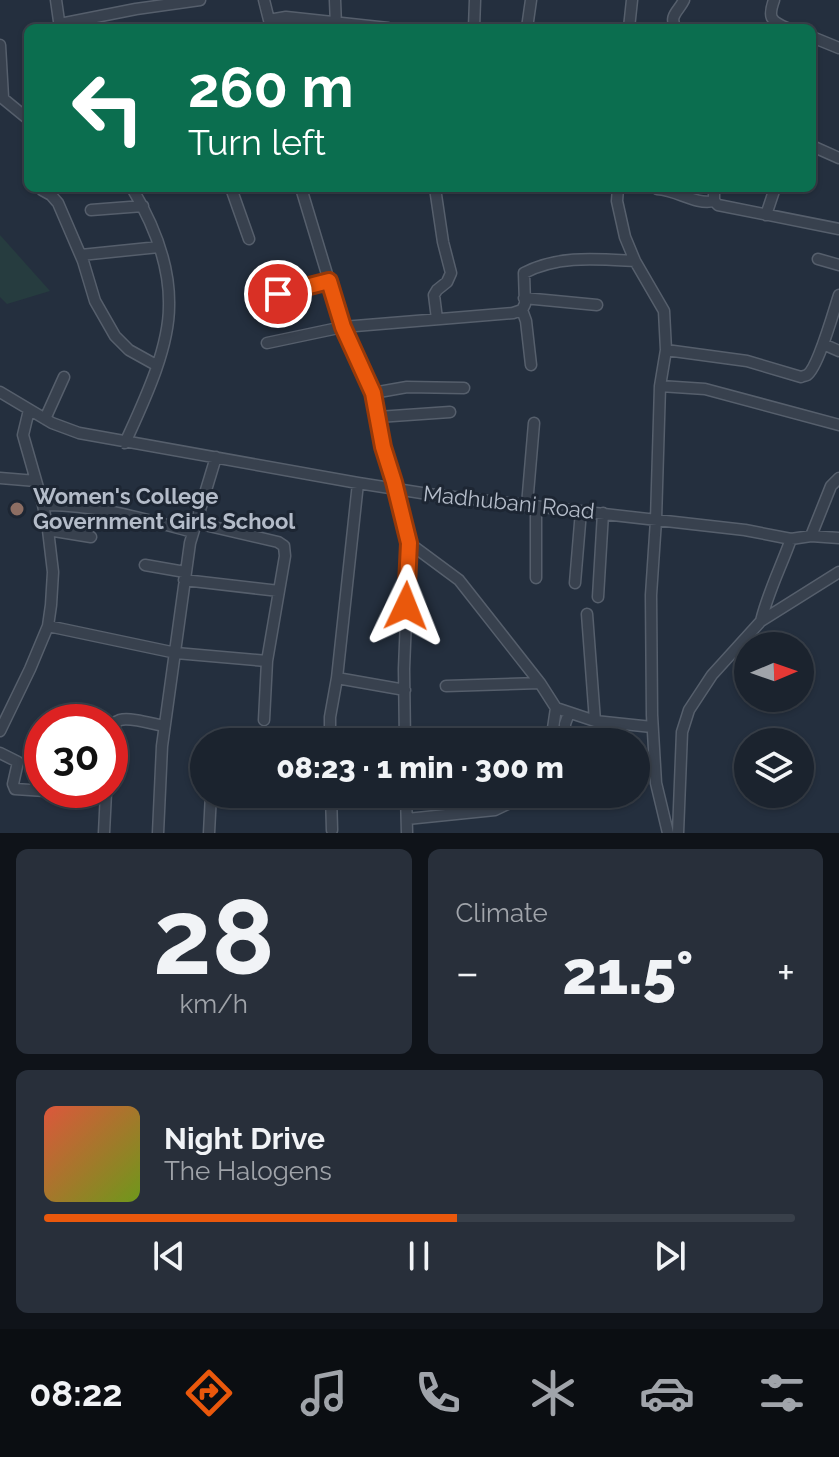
<!DOCTYPE html>
<html lang="en">
<head>
<meta charset="utf-8">
<style>
  :root { --surface:#1b232e; --page:#282f3a; --text:#f1f3f6; --muted:#a0a4aa; --line:#39404a; --accent:#ea580c }
  body { margin:0; font-family:Raleway,sans-serif; background:var(--page); color:var(--text); height:100vh; display:flex; flex-direction:column; font-size:30px; white-space:nowrap }
  * { box-sizing:border-box; margin:0 }
  p { font-size:26px; color:var(--muted) }
  .icon { flex:none; width:44px; height:44px; fill:none; stroke:currentColor; stroke-width:2; stroke-linecap:round; stroke-linejoin:round }
  .map { position:relative; height:833px; overflow:hidden }
  .panel { display:flex; flex-direction:column; gap:16px; padding:16px; background:#0f1319; flex:1 }
  .panel>* { flex:none }
  .guide { position:absolute; left:24px; top:24px; width:792px; height:168px; border-radius:12px; box-shadow:0 2px 6px #0004,0 0 0 2px var(--line); background:#0b6e4f; color:#fff; overflow:hidden }
  .needle { width:52px; rotate:88deg }
  .fabs { position:absolute; left:734px; top:632px; display:grid; gap:16px }
  .fabs a { display:grid; place-items:center; width:80px; height:80px; border-radius:50%; background:var(--surface); box-shadow:0 2px 6px #0004,0 0 0 2px var(--line); font-size:40px }
  .speed { position:absolute; left:24px; top:704px; display:flex; gap:16px; font-size:40px; font-weight:700; text-align:center }
  .speed>* { display:grid; place-content:center; width:104px; height:104px; border-radius:50%; background:var(--surface); box-shadow:0 2px 6px #0004,0 0 0 2px var(--line); line-height:1 }
  .speed .limit { border:12px solid #d22; background:#fff; color:#111 }
  .pin { position:absolute; display:grid; place-items:center; width:68px; height:68px; color:#fff; margin:-34px; border:4px solid #fff; border-radius:50%; box-shadow:0 2px 8px #0007 }
  .me { position:absolute; width:88px; margin:-44px; rotate:2deg; stroke-linejoin:round; filter:drop-shadow(0 0 6px #0008) }
  .turn { display:flex; align-items:center; gap:28px; height:168px; padding:0 32px; font-size:36px }
  .turn .icon { width:104px; height:104px; stroke-width:2.5 }
  .turn b { display:block; font-size:56px; line-height:68px }
  .big { font-size:60px; font-weight:800; line-height:1.1 }
  .panel .card { flex:1; display:flex; flex-direction:column; justify-content:center; gap:12px; min-width:0; padding:0 28px; border-radius:12px; background:var(--page) }
  .panel .dial { align-items:center; gap:0 }
  .dial b { font-size:104px; line-height:1 }
  .song { display:flex; align-items:center; gap:24px }
  .cover { width:96px; height:96px; border-radius:12px; background:linear-gradient(135deg,hsl(10 70% 55%),hsl(80 70% 35%)) }
  .played { height:8px; border-radius:4px; background:linear-gradient(90deg,var(--accent) 55%,var(--line) 55%) }
  .keys { display:flex; justify-content:space-around; direction:ltr }
  .heat { display:flex; justify-content:space-between; align-items:center; font-size:44px; direction:ltr }
  .panel .tiles { flex:1; display:grid; gap:16px; grid-template-columns:1fr 1fr }
  .card:last-child { grid-column:span 2 }
  .trip { position:absolute; left:190px; top:728px; width:460px; height:80px; border-radius:40px; background:var(--surface); box-shadow:0 2px 6px #0004,0 0 0 2px var(--line); font-weight:800; line-height:80px; text-align:center }
  .dock { display:flex; height:128px; justify-content:space-around; align-items:center; background:#0b0e12; color:var(--muted) }
  .dock .icon { width:56px; height:56px }
  .dock .active { color:var(--accent) }
  .dock b { font-size:36px; color:var(--text) }
  .map>svg:first-child { display:block }
  .green { fill:#263c3f }
  .lines { fill:none; stroke-linecap:round; stroke-linejoin:round }
  .minor-casing { stroke:#565f6c; stroke-width:13 }
  .minor { stroke:#38414e; stroke-width:10 }
  .route-casing { stroke:#983908; stroke-width:20 }
  .route { stroke:#ea580c; stroke-width:14 }
  .education-dot { fill:#8d6e63; stroke:#1d2633; stroke-width:3 }
  .labels { text-anchor:middle; stroke-width:6; stroke-linejoin:round; paint-order:stroke }
  .poi-label { font-size:22px; font-weight:bold; fill:#b4bcc9; stroke:#1d2633; text-anchor:start }
  .street-label { font-size:22px; fill:#b4bcc9; stroke:#1d2633 }
</style>
</head>
<body>
<div class="map">
<svg width="839" height="833" viewBox="0 0 839 833">
  <rect width="100%" height="100%" fill="#242f3e"/>
  <path class="green" d="M0,235L50,291L7,304L0,297Z"/>
  <g class="lines">
    <defs>
      <path id="minor" d="M56,0L60,28
        M264,0L271,28
        M335,0L336,26
        M774,0C768,17 770,21 787,28
        M269,20L286,17L388,28
        M60,24L136,9L200,0
        M474,28L475,0
        M527,28L531,0
        M629,28L632,0
        M676,28C668,16 679,11 684,0
        M812,37L839,48
        M0,45L3,97
        M0,96L28,119
        M812,146L839,158
        M231,188L249,239
        M301,188L343,327L373,393L383,447L394,482L409,543L404,669L405,742
        M435,188L443,242L451,273L447,282L437,290L434,295L437,319
        M618,188L617,201L625,237L635,261L664,311L666,350L660,386L656,520L651,595L652,715L656,783L668,833
        M714,188V201L718,205L839,229
        M657,189C678,190 694,205 714,201
        M42,190L51,195L58,203L83,261L95,301L115,336L129,350L156,365
        M91,210L143,206
        M766,215L775,188
        M81,255L159,247
        M818,259L839,265
        M524,298L597,305
        M253,300L329,281
        M522,310L526,321L531,365
        M267,343L343,327L513,313L522,310L525,304L524,273C558,255 597,259 635,261
        M823,344L839,351
        M666,350L747,361L801,377C803,376 805,376 807,375C818,368 834,310 839,295
        M660,386L705,389L839,425
        M0,392L52,423L79,433L358,483L428,494L745,530L791,539L811,536L839,538
        M373,393L407,387L464,388
        M378,417L450,412
        M45,419L64,377
        M125,443C143,403 169,350 169,306C170,265 153,223 132,188
        M0,478L36,481
        M43,505C95,504 144,519 193,532
        M527,505L534,423
        M536,506V578
        M196,523L278,542L284,546L285,556L267,661L264,720
        M48,530L91,537
        M811,536L831,486L839,478
        M409,543L459,580L540,683L556,708L595,721L652,727
        M145,565L185,572
        M184,580L279,591
        M575,583L581,511
        M598,597L603,513
        M587,614L595,721
        M761,621C768,592 781,567 791,539
        M48,626L176,653L267,661
        M337,678L405,690
        M446,686L540,683
        M110,730C113,725 114,722 120,720C130,717 153,724 164,726
        M0,731L30,669L48,626L51,605L53,572L48,530L43,505L23,435L29,410
        M330,742V717L337,678L358,483
        M551,742L556,708
        M565,742V724L569,713
        M0,753L18,762L13,784L15,789L105,795
        M331,794L332,830
        M406,794L407,833
        M295,797L331,798
        M407,819L495,810L528,794
        M104,833L106,792
        M158,833L162,746L190,543L216,457
        M209,833L211,794
        M678,833L682,732L689,710L712,675L761,621L839,572"/>
    </defs>
    <use href="#minor" class="minor-casing"/>
    <use href="#minor" class="minor"/>
  </g>
  <g class="lines">
    <defs>
      <path id="route" d="M278,294L329,281L343,327L373,393L383,447L394,482L409,543L406,606"/>
    </defs>
    <use href="#route" class="route-casing"/>
    <use href="#route" class="route"/>
  </g>
  <circle class="education-dot" cx="17" cy="509" r="8"/>
  <g class="labels">
    <g class="poi-label">
      <text x="33" y="504">Women's College<tspan x="33" dy="25">Government Girls School</tspan></text>
    </g>
    <g class="street-label">
      <text transform="translate(509 502) rotate(6)" y="8">Madhubani Road</text>
    </g>
  </g>
</svg>
<div class="fabs">
<a><svg class="needle" viewBox="-14 -14 28 28"><path d="M0-13l5 13h-10z" fill="#e53935"/><path d="M0 13l5-13h-10z" fill="#a0a4aa"/></svg></a>
<a><svg class="icon" aria-label="layers" viewBox="0 0 24 24"><path d="M12 4l9 5-9 5-9-5zM3 14l9 5 9-5"/></svg></a>
</div>
<div class="speed"><div class="limit">30</div></div>
<div class="pin" style="left:278px;top:294px;background:#d93025"><svg class="icon" aria-label="arrive" viewBox="0 0 24 24"><path d="M6 21V4h12l-3 4 3 4H6"/></svg></div>
<svg class="me" style="left:406px;top:606px" viewBox="-20 -20 40 40"><path d="M0-17L14 15 0 8-14 15z" fill="#ea580c" stroke="#fff" stroke-width="4"/></svg>
<div class="trip">08:23 · 1 min · 300 m</div>
<div class="guide">
<div class="turn"><svg class="icon" aria-label="left" viewBox="0 0 24 24"><path d="M17 20v-9H6M10 6l-5 5 5 5"/></svg><div><b>260 m</b>Turn left</div></div>
</div>
</div>
<section class="panel">
<div class="tiles">
<div class="card dial"><b>28</b><p>km/h</p></div>
<div class="card"><p>Climate</p>
<div class="heat"><a>−</a><b class="big">21.5°</b><a>+</a></div>
</div>
<div class="card">
<div class="song"><i class="cover"></i><div><b>Night Drive</b><p>The Halogens</p></div></div>
<div class="played"></div>
<div class="keys"><svg class="icon" aria-label="previous" viewBox="0 0 24 24"><path d="M18 5L8 12l10 7zM5 5v14"/></svg><svg class="icon" aria-label="pause" viewBox="0 0 24 24"><path d="M8 5v14M16 5v14"/></svg><svg class="icon" aria-label="next" viewBox="0 0 24 24"><path d="M6 5l10 7-10 7zM19 5v14"/></svg></div>
</div>
</div>
</section>
<nav class="dock">
<b>08:22</b>
<svg class="icon active" aria-label="directions" viewBox="0 0 24 24"><path d="M12 3l9 9-9 9-9-9zM9 14v-3h6M13 9l2 2-2 2"/></svg>
<svg class="icon" aria-label="music" viewBox="0 0 24 24"><path d="M9 18V5l10-2v13"/><circle cx="6" cy="18" r="3"/><circle cx="16" cy="16" r="3"/></svg>
<svg class="icon" aria-label="phone" viewBox="0 0 24 24"><path d="M5 4h4l2 5-3 2q2 4 5 5l2-3 5 2v4C11 20 4 13 5 4z"/></svg>
<svg class="icon" aria-label="climate" viewBox="0 0 24 24"><path d="M12 3v18M4 7l16 10M4 17L20 7"/></svg>
<svg class="icon" aria-label="car" viewBox="0 0 24 24"><path d="M5 17H2v-5l4-1 3-4h7l3 4 3 1v5h-3M9 17h6M6 11h13"/><circle cx="7" cy="17" r="2"/><circle cx="17" cy="17" r="2"/></svg>
<svg class="icon" aria-label="filters" viewBox="0 0 24 24"><path d="M4 7h16M4 17h16"/><circle cx="9" cy="7" r="2"/><circle cx="15" cy="17" r="2"/></svg>
</nav>
</body>
</html>
